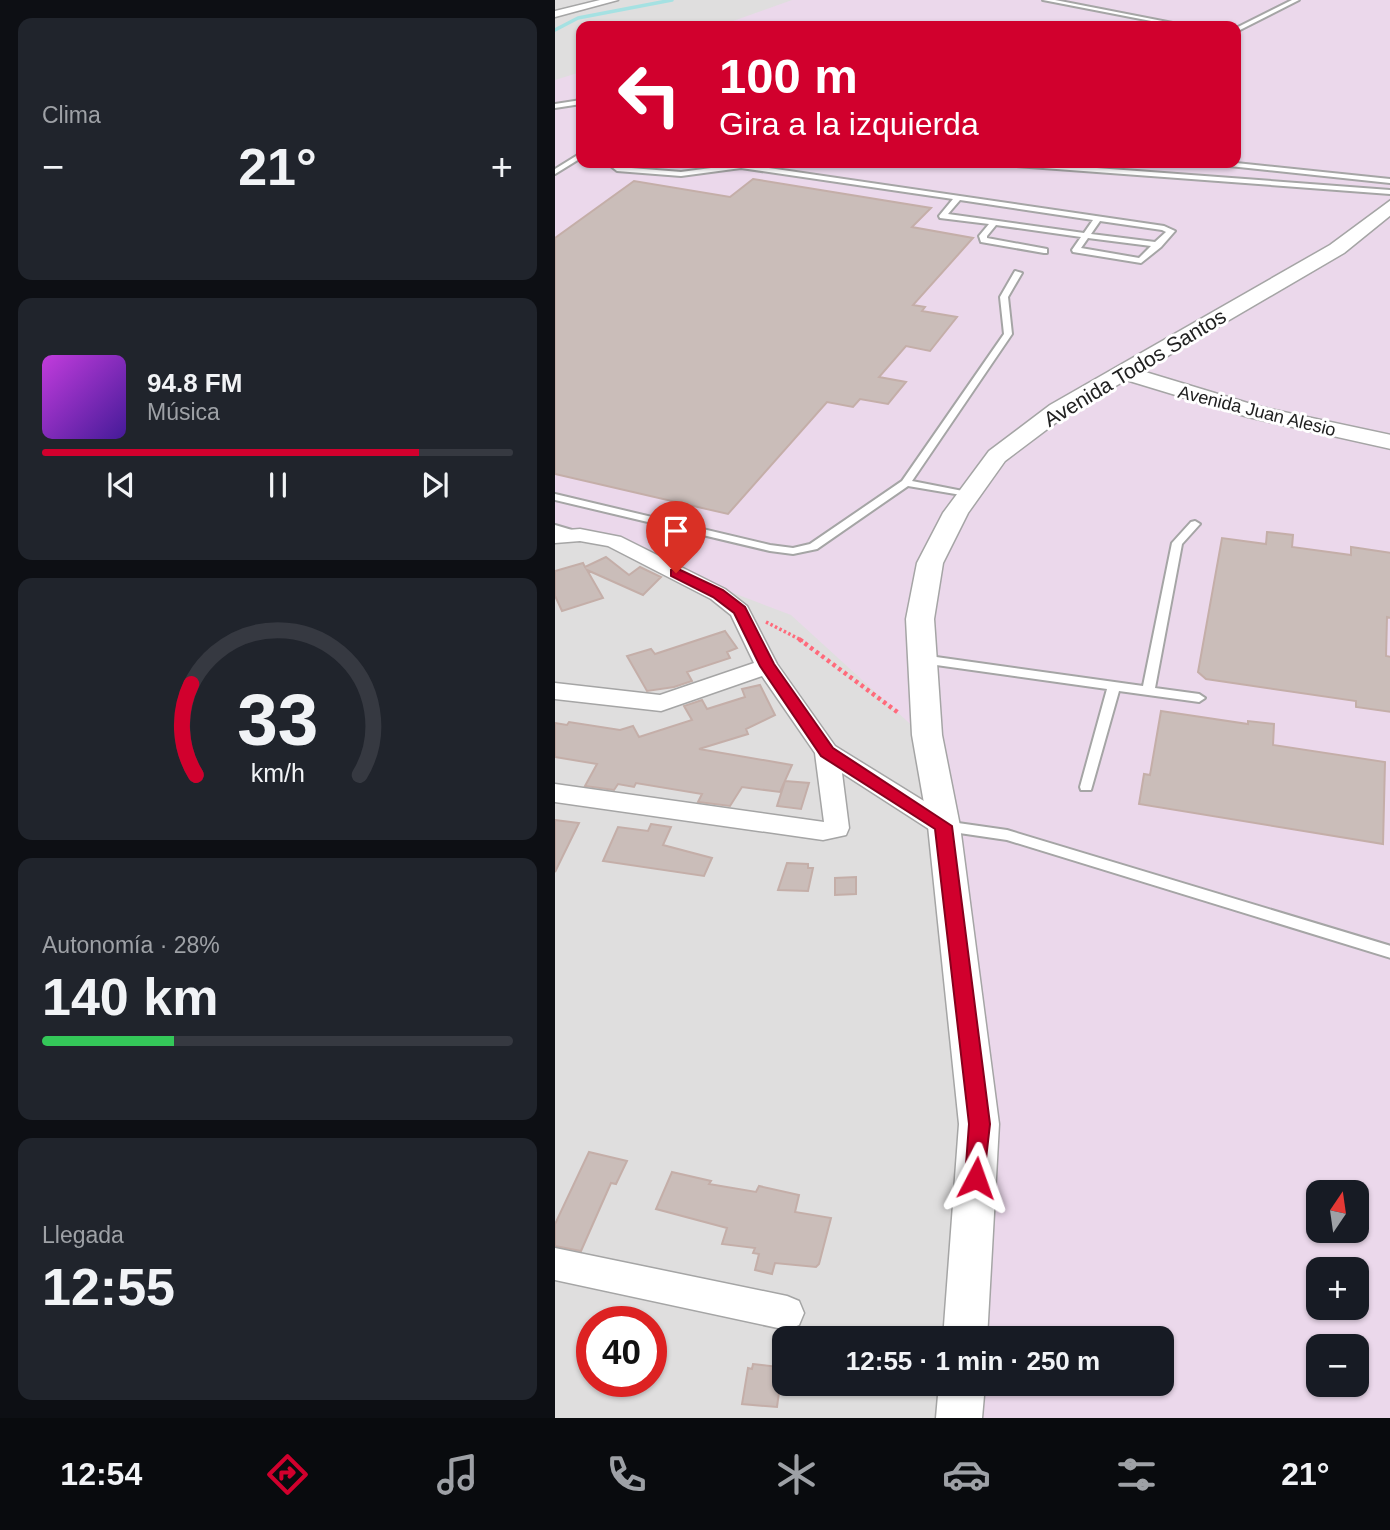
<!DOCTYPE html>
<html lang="es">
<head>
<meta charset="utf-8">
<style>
  :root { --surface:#171b24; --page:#20242c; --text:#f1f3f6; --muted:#9ea1a6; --line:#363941; --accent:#d1002d }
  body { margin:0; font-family:Arial,sans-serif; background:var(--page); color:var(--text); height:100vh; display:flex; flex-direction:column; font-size:26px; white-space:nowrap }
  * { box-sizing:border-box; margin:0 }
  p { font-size:23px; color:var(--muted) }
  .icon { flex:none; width:38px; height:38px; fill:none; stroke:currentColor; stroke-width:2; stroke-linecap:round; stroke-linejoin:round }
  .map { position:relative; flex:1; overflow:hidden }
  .side { display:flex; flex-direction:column; gap:18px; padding:18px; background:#0d0f14; width:555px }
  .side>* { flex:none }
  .banner { position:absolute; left:21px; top:21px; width:665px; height:147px; border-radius:14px; box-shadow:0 2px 5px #0004; background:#d1002d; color:#fff; overflow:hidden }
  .needle { width:46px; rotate:13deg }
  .tools { position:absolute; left:751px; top:1180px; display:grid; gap:14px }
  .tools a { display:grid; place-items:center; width:63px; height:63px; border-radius:14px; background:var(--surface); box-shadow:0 2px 5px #0004; font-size:35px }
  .speed { position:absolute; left:21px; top:1306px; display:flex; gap:14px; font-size:35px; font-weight:700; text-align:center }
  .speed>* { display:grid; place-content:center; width:91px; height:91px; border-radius:50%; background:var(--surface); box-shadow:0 2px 5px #0004; line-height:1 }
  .speed .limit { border:10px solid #d22; background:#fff; color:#111 }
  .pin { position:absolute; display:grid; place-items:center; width:60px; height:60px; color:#fff; margin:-72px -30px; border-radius:50% 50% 50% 0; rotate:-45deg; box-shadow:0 0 7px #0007 }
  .pin .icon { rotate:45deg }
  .me { position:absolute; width:77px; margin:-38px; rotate:4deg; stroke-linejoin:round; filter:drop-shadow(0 0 5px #0008) }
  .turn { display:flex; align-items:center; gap:24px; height:147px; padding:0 28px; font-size:32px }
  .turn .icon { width:91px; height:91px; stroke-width:2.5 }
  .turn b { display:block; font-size:49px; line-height:60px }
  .big { font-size:52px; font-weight:700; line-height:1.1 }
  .side .card { flex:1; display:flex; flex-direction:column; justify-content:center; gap:10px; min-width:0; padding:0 24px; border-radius:14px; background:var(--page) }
  .side .dial { align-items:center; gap:0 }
  .dial svg { height:182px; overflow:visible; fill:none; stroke:var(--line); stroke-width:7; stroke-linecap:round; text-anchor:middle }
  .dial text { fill:var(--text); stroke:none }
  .song { display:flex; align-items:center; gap:21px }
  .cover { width:84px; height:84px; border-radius:10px; background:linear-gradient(135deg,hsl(290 70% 55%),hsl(260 70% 35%)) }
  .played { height:7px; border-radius:4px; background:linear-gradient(90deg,var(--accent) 80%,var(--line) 80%) }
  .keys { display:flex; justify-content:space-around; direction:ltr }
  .heat { display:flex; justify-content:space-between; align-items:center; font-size:38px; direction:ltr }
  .charge { height:10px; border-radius:5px; background:linear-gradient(90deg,#34c759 28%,var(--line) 0) }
  .trip { position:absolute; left:217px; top:1326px; width:402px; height:70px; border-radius:14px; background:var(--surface); box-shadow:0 2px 5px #0004; font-weight:700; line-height:70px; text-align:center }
  .tabs { display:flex; height:112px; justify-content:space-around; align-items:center; background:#090b0e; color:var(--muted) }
  .tabs .icon { width:49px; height:49px }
  .tabs .active { color:var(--accent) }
  .tabs b { font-size:32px; color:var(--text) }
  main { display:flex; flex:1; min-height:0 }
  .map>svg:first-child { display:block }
  .residential { fill:#dfdede; fill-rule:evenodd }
  .industrial { fill:#ebd8eb; fill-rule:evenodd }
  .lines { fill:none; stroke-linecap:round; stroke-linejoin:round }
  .stream { stroke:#a5e1e2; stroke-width:3.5 }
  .building { fill:#cabdb9; stroke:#c4aea8; stroke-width:2 }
  .service-casing { stroke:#a5a5a5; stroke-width:4 }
  .minor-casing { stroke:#a5a5a5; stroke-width:3 }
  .tertiary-casing { stroke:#a5a5a5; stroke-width:3 }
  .path-far1 { stroke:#ff6a7b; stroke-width:3.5; stroke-dasharray:2.5 2.5; stroke-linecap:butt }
  .path { stroke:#ff6a7b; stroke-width:4.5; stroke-dasharray:3.5 3.5; stroke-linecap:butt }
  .service { fill:#fff; fill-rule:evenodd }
  .minor { fill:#fff; fill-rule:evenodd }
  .tertiary { fill:#fff; fill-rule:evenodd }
  .route { fill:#d1002d; stroke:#88001d; stroke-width:2 }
  .labels { text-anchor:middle; stroke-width:6; stroke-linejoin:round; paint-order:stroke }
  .far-street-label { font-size:18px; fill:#212121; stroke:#fff }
  .street-label { font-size:21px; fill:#212121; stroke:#fff }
</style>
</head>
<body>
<main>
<section class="side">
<div class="card"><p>Clima</p>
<div class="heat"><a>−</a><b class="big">21°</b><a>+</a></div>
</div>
<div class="card">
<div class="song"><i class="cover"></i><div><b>94.8 FM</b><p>Música</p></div></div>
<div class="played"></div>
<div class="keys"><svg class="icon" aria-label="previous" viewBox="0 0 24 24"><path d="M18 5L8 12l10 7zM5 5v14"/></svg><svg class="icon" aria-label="pause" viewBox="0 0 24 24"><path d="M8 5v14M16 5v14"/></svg><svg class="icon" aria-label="next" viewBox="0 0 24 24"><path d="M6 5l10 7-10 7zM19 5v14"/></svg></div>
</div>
<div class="card dial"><svg viewBox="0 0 100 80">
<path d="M14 69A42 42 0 1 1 86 69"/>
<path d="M14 69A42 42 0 0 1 12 29" stroke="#d1002d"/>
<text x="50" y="56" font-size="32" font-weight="700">33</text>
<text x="50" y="72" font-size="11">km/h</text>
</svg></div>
<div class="card"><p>Autonomía · 28%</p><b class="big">140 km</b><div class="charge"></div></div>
<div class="card"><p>Llegada</p><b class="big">12:55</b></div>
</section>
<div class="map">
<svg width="836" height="1418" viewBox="0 0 836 1418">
  <rect width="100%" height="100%" fill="#f2ece7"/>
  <path class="residential" d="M0,0H835V1418H0ZM26,26H681V163H26ZM763,1192H802V1230H763ZM763,1269H802V1307H763ZM37,1321H96V1381H37ZM229,1339H607V1384H229ZM763,1346H802V1384H763Z"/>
  <path class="industrial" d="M237,0H835V1418H409L412,1384H607V1339H416L386,752L236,615L35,538L0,530V80L26,72V163H681V26H164ZM763,1192H802V1230H763ZM763,1269H802V1307H763ZM763,1346H802V1384H763Z"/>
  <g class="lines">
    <path class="stream" d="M0,30L23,18L117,0"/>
  </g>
  <path class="building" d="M198,179L376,208L357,227L418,238L358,305L370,307L367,311L402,317L375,351L351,346L324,377L351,382L333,404L305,399L298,407L272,402L173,514L0,474V238L79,181L175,197Z
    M712,532L738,535L737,547L796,555V547L836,553V618L832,617L831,656L836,657V712L801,707V701L651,679L643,672L667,538L711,544Z
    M51,557L74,575L85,567L106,577L88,595L32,570L48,598L7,611L0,596V571L28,563L30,567Z
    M170,631L182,648L172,652L175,658L132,672L137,681L119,687L92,691L72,656L96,649L100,654Z
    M205,685L220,715L191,729L193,734L144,749L237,765L225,792L187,787L175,806L143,802L147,794L81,783L79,787L63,784L59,790L30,786L42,764L0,757V723L12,725L14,722L65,730L78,726L84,737L137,720L129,706L147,700L152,709L190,697L187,689Z
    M606,711L693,724V721L719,724L718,745L830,762L828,844L584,804L589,774L595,775Z
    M230,781L254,783L246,809L222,806Z
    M0,820L24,823L0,872Z
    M96,824L116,827L108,845L157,858L149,876L48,861L63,827L93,831Z
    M232,863L253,864V868H258L253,891L223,890Z
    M301,877V894L280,895V878Z
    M34,1152L72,1161L61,1184L56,1183L26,1251L0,1246V1224Z
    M117,1172L156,1181L154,1184L201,1192L204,1186L244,1195L240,1212L276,1218L264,1264L261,1267L220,1263L217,1274L200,1270L204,1254L198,1253L200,1248L167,1244L172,1228L101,1209Z
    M198,1364L224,1367L223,1370H227L222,1407L187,1404L193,1368L197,1369Z"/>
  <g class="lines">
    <defs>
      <path id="service" d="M488,0H500L633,26H622Z
        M737,0H744L681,32V28Z
        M26,100V104L0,108V104Z
        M26,153V158L0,174V169Z
        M52,163H60L64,167L126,172L186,164L609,226L620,231L606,247L586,263L518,252L517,250L526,237L441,225L432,236V238L492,249V253H489L426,242L424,236L434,224L385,218L384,216L398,199L186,168L126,176L62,171ZM405,200L538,220L529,233L393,214ZM545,221L607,230L611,232L600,242L536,234ZM533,238L596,246L584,258L526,248Z
        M445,163H474L836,190V194L449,165Z
        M661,163H681L836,179V183L665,165Z
        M460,271L467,273L453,297L457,334L357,481L418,493V497L353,486L262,549L238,554L215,551L0,500V494L215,545L238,548L255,544L347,481L449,334L445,297Z
        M640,521L645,524L627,544L600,688L644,694L650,698L644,702L564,691L536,790H526L525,787L552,689L367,663L361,659L367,655L588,686L617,543L636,522Z
        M0,525L27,533L28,535L23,538L0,531Z
        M389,821L452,830L836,946V958L452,840L384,830L382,826L384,822Z"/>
      <path id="minor" d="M45,0H63L0,17V11Z
        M25,529L66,537L170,589L192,606L222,664L280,746L398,819L401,826L398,833L389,835L380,833L287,773L294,828L291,835L268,840L0,802V784L269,822L260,753L207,676L106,711L0,699V683L105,695L199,663L176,615L156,599L53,546L25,541L0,543V531Z
        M0,1248L232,1296L244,1301L249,1313L244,1325L232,1330L0,1280Z"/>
      <path id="tertiary" d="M836,200V215L789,253L587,371L706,407L836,435V449L693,417L571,380L511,415L450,461L413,513L388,563L379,619L387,735L405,826L444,1124L432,1339H388L404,1124L373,826L357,735L351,619L362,563L388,513L434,451L495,405L775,245Z
        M384,1384H430L427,1418H381Z"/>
    </defs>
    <use href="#service" class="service-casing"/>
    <use href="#minor" class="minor-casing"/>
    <use href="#tertiary" class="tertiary-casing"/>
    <path class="path-far1" d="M211,622L248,641"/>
    <path class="path" d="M244,639L345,714"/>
    <use href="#service" class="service"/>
    <use href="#minor" class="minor"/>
    <use href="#tertiary" class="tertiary"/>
  </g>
  <path class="route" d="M121,568L168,590L190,607L219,664L278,748L397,826L435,1124L428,1185L421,1188L413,1185L410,1178L414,1124L380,829L266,756L205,666L179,613L158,597L116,576V570Z"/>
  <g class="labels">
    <g class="far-street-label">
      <text transform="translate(702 411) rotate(14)" y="6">Avenida Juan Alesio</text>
    </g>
    <g class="street-label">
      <text transform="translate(580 368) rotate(-31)" y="7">Avenida Todos Santos</text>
    </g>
  </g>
</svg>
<div class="tools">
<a><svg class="needle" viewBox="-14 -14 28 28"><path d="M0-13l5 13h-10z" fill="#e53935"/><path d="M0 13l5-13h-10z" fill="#9ea1a6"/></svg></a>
<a>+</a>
<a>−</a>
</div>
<div class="speed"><div class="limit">40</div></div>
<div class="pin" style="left:121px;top:573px;background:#d93025"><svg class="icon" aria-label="arrive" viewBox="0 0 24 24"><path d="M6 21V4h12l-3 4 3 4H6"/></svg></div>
<svg class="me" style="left:421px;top:1178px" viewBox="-20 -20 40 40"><path d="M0-17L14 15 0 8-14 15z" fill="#d1002d" stroke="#fff" stroke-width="4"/></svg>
<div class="trip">12:55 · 1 min · 250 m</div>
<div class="banner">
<div class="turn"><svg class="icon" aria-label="left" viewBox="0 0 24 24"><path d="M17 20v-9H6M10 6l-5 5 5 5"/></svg><div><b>100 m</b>Gira a la izquierda</div></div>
</div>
</div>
</main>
<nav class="tabs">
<b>12:54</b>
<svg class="icon active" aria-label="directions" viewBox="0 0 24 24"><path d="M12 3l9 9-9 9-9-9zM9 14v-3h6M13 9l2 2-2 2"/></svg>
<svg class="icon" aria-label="music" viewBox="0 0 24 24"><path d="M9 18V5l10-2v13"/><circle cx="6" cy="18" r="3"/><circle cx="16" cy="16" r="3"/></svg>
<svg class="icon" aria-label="phone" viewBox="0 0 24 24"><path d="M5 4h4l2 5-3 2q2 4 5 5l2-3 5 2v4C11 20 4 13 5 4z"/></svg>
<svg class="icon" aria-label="climate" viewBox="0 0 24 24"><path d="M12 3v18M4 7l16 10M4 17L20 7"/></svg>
<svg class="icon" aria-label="car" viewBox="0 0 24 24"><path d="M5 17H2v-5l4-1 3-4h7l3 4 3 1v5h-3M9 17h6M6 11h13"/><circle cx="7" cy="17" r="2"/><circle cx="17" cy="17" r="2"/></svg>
<svg class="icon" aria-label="filters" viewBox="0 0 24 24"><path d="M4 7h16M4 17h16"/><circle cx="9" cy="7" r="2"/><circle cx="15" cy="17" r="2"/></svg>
<b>21°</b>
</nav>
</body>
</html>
